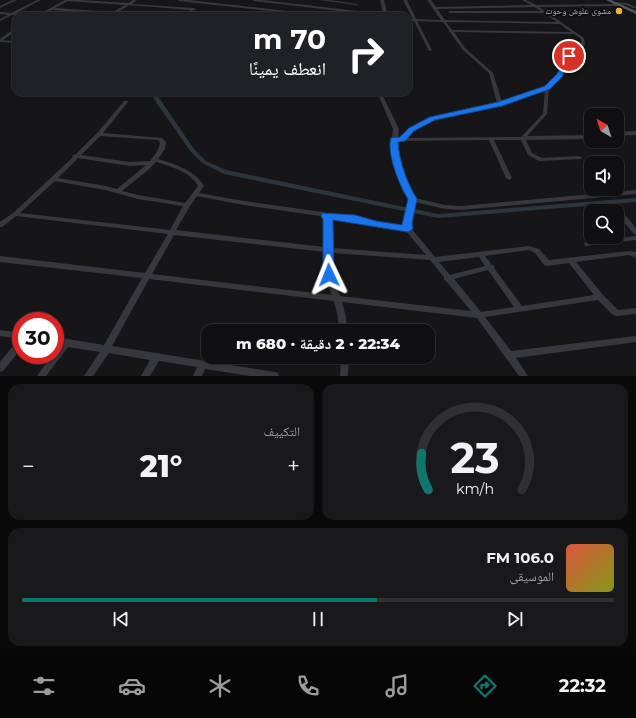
<!DOCTYPE html>
<html lang="ar">
<head>
<meta charset="utf-8">
<style>
  :root { --surface:#101012; --page:#19191b; --text:#f1f3f6; --muted:#9c9d9f; --line:#303032; --accent:#0f766e }
  body { margin:0; font-family:Montserrat,"Noto Naskh Arabic",sans-serif; background:var(--page); color:var(--text); direction:rtl; height:100vh; display:flex; flex-direction:column; font-size:15px; white-space:nowrap }
  * { box-sizing:border-box; margin:0 }
  p { font-size:13px; color:var(--muted) }
  .icon { flex:none; width:22px; height:22px; fill:none; stroke:currentColor; stroke-width:2; stroke-linecap:round; stroke-linejoin:round }
  .map { position:relative; height:376px; overflow:hidden; direction:ltr }
  .sheet { display:flex; flex-direction:column; gap:8px; padding:8px; background:#09090a; flex:1 }
  .sheet>* { flex:none }
  .hud { position:absolute; left:12px; top:12px; width:400px; height:84px; border-radius:12px; box-shadow:0 1px 3px #0004,0 0 0 1px var(--line); direction:rtl; background:#202124; color:#fff; overflow:hidden }
  .needle { width:26px; rotate:321deg }
  .buttons { position:absolute; left:584px; top:108px; display:grid; gap:8px }
  .buttons a { display:grid; place-items:center; width:40px; height:40px; border-radius:8px; background:var(--surface); box-shadow:0 1px 3px #0004,0 0 0 1px var(--line); font-size:20px }
  .speed { position:absolute; left:12px; top:312px; display:flex; gap:8px; font-size:20px; font-weight:700; text-align:center }
  .speed>* { display:grid; place-content:center; width:52px; height:52px; border-radius:50%; background:var(--surface); box-shadow:0 1px 3px #0004,0 0 0 1px var(--line); line-height:1 }
  .speed .limit { border:6px solid #d22; background:#fff; color:#111 }
  .pin { position:absolute; display:grid; place-items:center; width:34px; height:34px; color:#fff; margin:-17px; border:2px solid #fff; border-radius:50%; box-shadow:0 1px 4px #0007 }
  .me { position:absolute; width:44px; margin:-22px; rotate:358deg; stroke-linejoin:round; filter:drop-shadow(0 0 3px #0008) }
  .turn { display:flex; align-items:center; gap:14px; height:84px; padding:0 20px; font-size:18px }
  .turn .icon { width:52px; height:52px; stroke-width:2.5 }
  .turn b { display:block; font-size:28px; line-height:34px }
  .big { font-size:30px; font-weight:800; line-height:1.1 }
  .sheet .widget { flex:1; display:flex; flex-direction:column; justify-content:center; gap:6px; min-width:0; padding:0 14px; border-radius:12px; background:var(--page) }
  .sheet .dial { align-items:center; gap:0 }
  .dial svg { height:104px; overflow:visible; fill:none; stroke:var(--line); stroke-width:7; stroke-linecap:round; text-anchor:middle }
  .dial text { fill:var(--text); stroke:none }
  .song { display:flex; align-items:center; gap:12px }
  .cover { width:48px; height:48px; border-radius:6px; background:linear-gradient(135deg,hsl(10 70% 55%),hsl(70 70% 35%)) }
  .played { height:4px; border-radius:2px; background:linear-gradient(90deg,var(--accent) 60%,var(--line) 60%) }
  .keys { display:flex; justify-content:space-around; direction:ltr }
  .heat { display:flex; justify-content:space-between; align-items:center; font-size:22px; direction:ltr }
  .sheet .tiles { flex:1; display:grid; gap:8px; grid-template-columns:1fr 1fr }
  .widget:last-child { grid-column:span 2 }
  .trip { position:absolute; left:201px; top:324px; width:234px; height:40px; border-radius:12px; background:var(--surface); box-shadow:0 1px 3px #0004,0 0 0 1px var(--line); font-weight:800; line-height:40px; text-align:center; direction:rtl }
  .tabs { display:flex; height:64px; justify-content:space-around; align-items:center; background:#060607; color:var(--muted) }
  .tabs .icon { width:28px; height:28px }
  .tabs .selected { color:var(--accent) }
  .tabs b { font-size:18px; color:var(--text) }
  .map>svg:first-child { display:block }
  .lines { fill:none; stroke-linecap:round; stroke-linejoin:round }
  .canal { fill:#2c353c; fill-rule:evenodd }
  .minor { fill:#37383d; fill-rule:evenodd }
  .major { fill:#53555c; fill-rule:evenodd }
  .route { fill:#1a73e8; stroke:#114b97 }
  .poi-dot { fill:#f2b134; stroke:#111113; stroke-width:1.5 }
  .labels { text-anchor:middle; stroke-width:4; stroke-linejoin:round; paint-order:stroke }
  .far-poi-label { font-size:9px; fill:#a8adb8; stroke:#111113; text-anchor:end }
</style>
</head>
<body>
<div class="map">
<svg width="636" height="376" viewBox="0 0 636 376">
  <rect width="100%" height="100%" fill="#161618"/>
  <g class="lines">
    <path class="canal" d="M0,40L16,41V43L0,42Z
      M149,92H155L194,149L206,161L226,170L438,214L636,198V202L438,218L224,174L202,163L190,151Z"/>
    <path class="minor" d="M12,0H17L0,8V6Z
      M37,0H41L16,13L38,15L65,0H81L128,3L133,0H137L132,4L194,8L196,9L192,11L243,15L245,16H229L190,13L185,16H181L190,10L129,5L117,13L147,15L149,16L113,15L52,10L42,16L12,15L0,21V19L8,15L0,14V12L11,13ZM68,1L125,5L113,12L55,8Z
      M177,0H188L323,15L325,16H314L179,1Z
      M252,0H262L357,11L359,12L357,13L254,1Z
      M319,0H329L358,4L356,5Z
      M380,0H384L388,16H384Z
      M403,0H407L416,19L441,20L427,0H431L436,7L531,5L522,0H526L536,5L615,4L612,3L614,2L627,3L636,7V9L626,5L618,4L619,5L617,6L539,7L584,38L585,45L571,57L561,76L549,87L547,114L527,136L591,135V139L526,140L532,153L542,158L579,156L581,157L582,158L581,159L539,161L528,155L521,140H494L512,178L509,180L506,178L489,140L399,141L398,140L409,129L430,117L497,103L489,73L463,50L450,32H449V30L443,22L417,21L432,50L429,51L414,21H408V19H413ZM534,7L541,11H450L448,12L450,13H544L557,22L445,20L437,9ZM446,22L560,24L571,32L452,30ZM454,32L574,34L581,39V45L568,55L557,74L545,86L502,102L493,73L465,48ZM545,89L543,114L521,137L406,138L413,131L434,119L502,105Z
      M15,28H16V31L0,42V39Z
      M377,92H381L399,129L397,149L409,191L415,198L445,205L461,206L636,190V194L461,210L445,209L415,202L410,223L411,228L435,257L529,246L539,249L549,260L629,251L636,252V258L629,255L576,262L603,295L618,310L636,308V314L616,316L613,315L598,300L485,317L511,351L636,336V342L516,358L528,376H519L477,318L342,302L346,317L347,331H339L338,317L334,301L149,279L112,346L275,372L278,373L279,376H250L205,369L202,376H193L197,367L159,361L150,376H141L150,360L109,353L93,376H84L100,352L68,347L46,376H37L52,355H55V351L59,345H55V337L104,345L142,278L0,262V256L145,273L168,234L16,216L2,227H0V222L13,213L71,159L73,157L72,156L73,155L76,154L99,131L124,101H128V102L103,133L162,138L166,142L165,149L158,159C174,164 195,170 204,186L199,193L244,201L322,212L327,214L404,226V223L410,199L403,191L391,149L393,129ZM100,136L158,140L160,142C159,150 155,155 150,161L130,162L81,155ZM78,158L130,166L146,165L117,189L106,186L58,178ZM156,162C170,166 191,172 198,186L185,203L138,195L122,191L148,170ZM55,181L105,190L138,199L183,206L170,230L20,213ZM197,196L244,205L320,216L324,218L325,247L176,230L190,206ZM330,219L406,231L426,255L332,248ZM174,235L325,252C325,268 324,280 332,295L152,274ZM529,250L535,253L544,265L547,266L569,263L594,295L522,306L494,268V265H492L485,256ZM332,253L430,260L444,277V280L446,281L471,311L340,296C332,280 332,269 332,253ZM479,257L485,266L450,275L439,262ZM488,270L514,307L481,312L454,279Z
      M636,131V135L617,136V132Z
      M622,216H626L636,228V234H634L622,220L621,218Z
      M636,236V240L587,246H585L584,244L585,242H587Z
      M0,330L21,333V349L3,371L0,372V362L18,340L21,339L0,336Z
      M341,357H349L348,376H340Z"/>
    <path class="major" d="M606,0H611L636,11V14Z"/>
  </g>
  <path class="route" d="M567,55L572,56L562,77L550,89L502,106L435,120L414,131L405,141L398,142C399,161 407,183 417,199L412,223L413,229L408,232L333,220L334,275L333,278H325L323,275V219L321,216L322,213L355,215L376,221L402,225L408,199C400,187 386,152 391,138L400,137L409,128L430,117L498,102L545,86L557,74Z"/>
  <circle class="poi-dot" cx="619" cy="11" r="4"/>
  <g class="labels">
    <g class="far-poi-label">
      <text x="611" y="14">مشوى علوش وحوت</text>
    </g>
  </g>
</svg>
<div class="buttons">
<a><svg class="needle" viewBox="-14 -14 28 28"><path d="M0-13l5 13h-10z" fill="#e53935"/><path d="M0 13l5-13h-10z" fill="#9c9d9f"/></svg></a>
<a><svg class="icon" aria-label="sound" viewBox="0 0 24 24"><path d="M4 9h4l5-4v14l-5-4H4zM17 9q2 3 0 6"/></svg></a>
<a><svg class="icon" aria-label="search" viewBox="0 0 24 24"><circle cx="10" cy="10" r="6"/><path d="M15 15l6 6"/></svg></a>
</div>
<div class="speed"><div class="limit">30</div></div>
<div class="pin" style="left:569px;top:56px;background:#d93025"><svg class="icon" aria-label="arrive" viewBox="0 0 24 24"><path d="M6 21V4h12l-3 4 3 4H6"/></svg></div>
<svg class="me" style="left:329px;top:275px" viewBox="-20 -20 40 40"><path d="M0-17L14 15 0 8-14 15z" fill="#1a73e8" stroke="#fff" stroke-width="4"/></svg>
<div class="trip">22:34 · 2 دقيقة · 680 m</div>
<div class="hud">
<div class="turn"><svg class="icon" aria-label="right" viewBox="0 0 24 24"><path d="M7 20v-9h11M14 6l5 5-5 5"/></svg><div><b>70 m</b>انعطف يمينًا</div></div>
</div>
</div>
<section class="sheet">
<div class="tiles">
<div class="widget dial"><svg viewBox="0 0 100 80">
<path d="M14 69A42 42 0 1 1 86 69"/>
<path d="M14 69A42 42 0 0 1 9 41" stroke="#0f766e"/>
<text x="50" y="56" font-size="32" font-weight="700">23</text>
<text x="50" y="72" font-size="11">km/h</text>
</svg></div>
<div class="widget"><p>التكييف</p>
<div class="heat"><a>−</a><b class="big">21°</b><a>+</a></div>
</div>
<div class="widget">
<div class="song"><i class="cover"></i><div><b>106.0 FM</b><p>الموسيقى</p></div></div>
<div class="played"></div>
<div class="keys"><svg class="icon" aria-label="previous" viewBox="0 0 24 24"><path d="M18 5L8 12l10 7zM5 5v14"/></svg><svg class="icon" aria-label="pause" viewBox="0 0 24 24"><path d="M8 5v14M16 5v14"/></svg><svg class="icon" aria-label="next" viewBox="0 0 24 24"><path d="M6 5l10 7-10 7zM19 5v14"/></svg></div>
</div>
</div>
</section>
<nav class="tabs">
<b>22:32</b>
<svg class="icon selected" aria-label="directions" viewBox="0 0 24 24"><path d="M12 3l9 9-9 9-9-9zM9 14v-3h6M13 9l2 2-2 2"/></svg>
<svg class="icon" aria-label="music" viewBox="0 0 24 24"><path d="M9 18V5l10-2v13"/><circle cx="6" cy="18" r="3"/><circle cx="16" cy="16" r="3"/></svg>
<svg class="icon" aria-label="phone" viewBox="0 0 24 24"><path d="M5 4h4l2 5-3 2q2 4 5 5l2-3 5 2v4C11 20 4 13 5 4z"/></svg>
<svg class="icon" aria-label="climate" viewBox="0 0 24 24"><path d="M12 3v18M4 7l16 10M4 17L20 7"/></svg>
<svg class="icon" aria-label="car" viewBox="0 0 24 24"><path d="M5 17H2v-5l4-1 3-4h7l3 4 3 1v5h-3M9 17h6M6 11h13"/><circle cx="7" cy="17" r="2"/><circle cx="17" cy="17" r="2"/></svg>
<svg class="icon" aria-label="filters" viewBox="0 0 24 24"><path d="M4 7h16M4 17h16"/><circle cx="9" cy="7" r="2"/><circle cx="15" cy="17" r="2"/></svg>
</nav>
</body>
</html>
